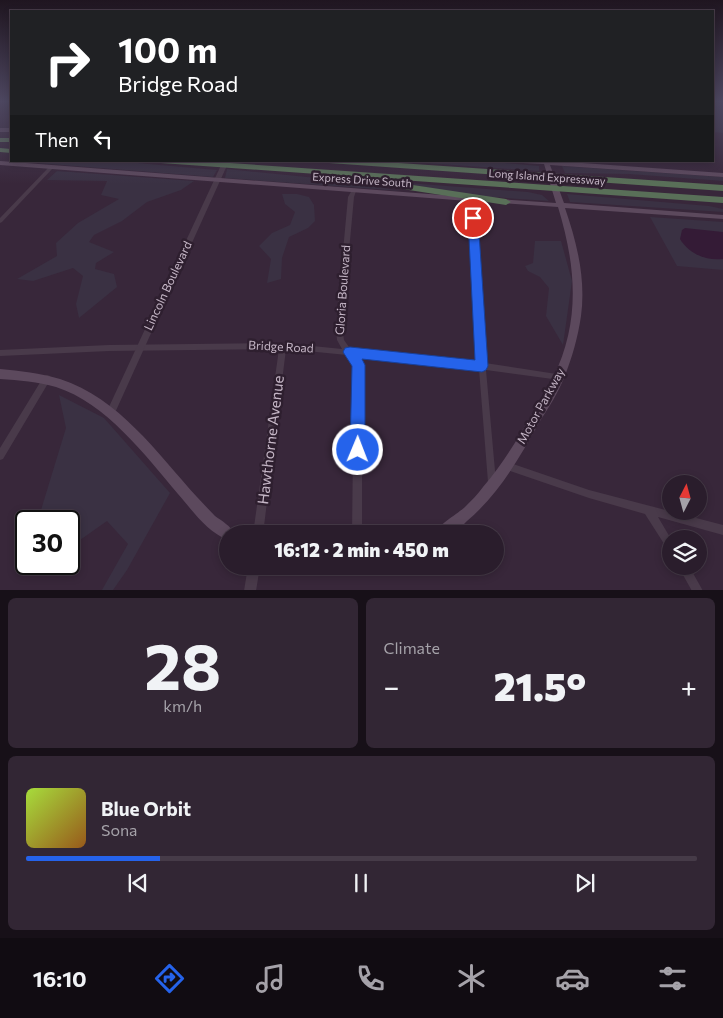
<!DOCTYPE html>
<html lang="en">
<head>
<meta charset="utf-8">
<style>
  :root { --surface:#2a1d2c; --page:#322634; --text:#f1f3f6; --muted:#a5a2a9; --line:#463b48; --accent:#2563eb }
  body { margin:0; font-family:Commissioner,sans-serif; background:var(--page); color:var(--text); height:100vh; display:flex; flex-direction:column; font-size:19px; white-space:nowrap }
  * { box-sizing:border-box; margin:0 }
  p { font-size:16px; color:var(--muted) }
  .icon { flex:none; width:28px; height:28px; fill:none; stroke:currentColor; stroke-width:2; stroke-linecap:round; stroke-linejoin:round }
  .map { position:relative; height:590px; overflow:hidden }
  .side { display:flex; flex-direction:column; gap:8px; padding:8px; background:#171018; flex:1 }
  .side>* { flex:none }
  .top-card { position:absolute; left:10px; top:10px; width:704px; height:152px; border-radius:0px; box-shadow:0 2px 8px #0003,0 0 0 1px var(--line); background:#202124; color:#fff; overflow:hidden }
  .needle { width:32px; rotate:6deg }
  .fabs { position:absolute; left:662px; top:475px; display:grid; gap:10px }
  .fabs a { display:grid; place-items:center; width:45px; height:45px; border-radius:50%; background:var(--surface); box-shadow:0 2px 8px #0003,0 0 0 1px var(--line); font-size:25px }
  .speed { position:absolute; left:15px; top:510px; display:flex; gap:10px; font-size:25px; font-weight:700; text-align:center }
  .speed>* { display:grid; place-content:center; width:65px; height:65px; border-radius:50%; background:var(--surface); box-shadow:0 2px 8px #0003,0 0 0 1px var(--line); line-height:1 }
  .speed .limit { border:2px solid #111; border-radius:8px; background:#fff; color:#111 }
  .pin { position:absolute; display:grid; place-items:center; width:42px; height:42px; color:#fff; margin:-21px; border:2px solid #fff; border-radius:50%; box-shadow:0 1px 5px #0007 }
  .me { position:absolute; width:55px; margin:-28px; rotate:1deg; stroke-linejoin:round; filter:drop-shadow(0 0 4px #0008) }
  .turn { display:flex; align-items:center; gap:18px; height:105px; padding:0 25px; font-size:22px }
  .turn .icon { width:65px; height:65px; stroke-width:2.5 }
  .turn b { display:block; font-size:35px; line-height:42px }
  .then { display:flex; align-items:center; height:48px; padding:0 25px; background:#0003; gap:10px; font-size:19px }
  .big { font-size:38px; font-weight:800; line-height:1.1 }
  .side .tile { flex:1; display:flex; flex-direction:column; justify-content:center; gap:8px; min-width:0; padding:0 18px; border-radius:8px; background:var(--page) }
  .side .dial { align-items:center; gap:0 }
  .dial b { font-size:65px; line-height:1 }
  .song { display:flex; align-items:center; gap:15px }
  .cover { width:60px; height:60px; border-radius:8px; background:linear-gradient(135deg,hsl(80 70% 55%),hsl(30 70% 35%)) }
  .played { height:5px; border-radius:2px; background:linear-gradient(90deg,var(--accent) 20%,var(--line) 20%) }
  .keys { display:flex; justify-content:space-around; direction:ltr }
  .heat { display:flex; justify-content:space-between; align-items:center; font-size:28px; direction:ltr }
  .side .tiles { flex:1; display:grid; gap:8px; grid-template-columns:1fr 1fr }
  .tile:last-child { grid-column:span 2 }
  .trip { position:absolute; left:219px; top:525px; width:285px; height:50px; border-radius:25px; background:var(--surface); box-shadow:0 2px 8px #0003,0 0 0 1px var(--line); font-weight:800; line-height:50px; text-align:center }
  .tab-bar { display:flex; height:80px; justify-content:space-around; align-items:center; background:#110c12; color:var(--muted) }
  .tab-bar .icon { width:35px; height:35px }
  .tab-bar .on { color:var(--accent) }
  .tab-bar b { font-size:22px; color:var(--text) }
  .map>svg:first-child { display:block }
  .green { fill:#3a3143 }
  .water { fill:#341b36 }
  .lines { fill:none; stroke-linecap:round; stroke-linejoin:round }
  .minor { fill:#493a4a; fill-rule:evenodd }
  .tertiary { fill:#493a4a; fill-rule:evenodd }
  .secondary { fill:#5c495d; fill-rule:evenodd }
  .motorway { fill:#596f58; fill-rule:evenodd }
  .route { fill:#2563eb; stroke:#184099 }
  .labels { text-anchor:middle; stroke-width:5; stroke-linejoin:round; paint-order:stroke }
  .far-street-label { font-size:11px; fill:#c5b6c6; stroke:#2e1f2f }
  .street-label { font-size:12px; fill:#c5b6c6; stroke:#2e1f2f }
  .near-street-label { font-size:15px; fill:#c5b6c6; stroke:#2e1f2f }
</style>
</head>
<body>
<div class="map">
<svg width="723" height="591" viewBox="0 0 723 591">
  <rect width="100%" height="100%" fill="#38273a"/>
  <path class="green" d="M712,102H723V133L713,132Z
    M12,161H114L217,170L213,177Z
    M397,161H481L539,166V171Z
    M562,166L723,177V181L629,174L565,173Z
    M227,169L327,179L401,191L225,178Z
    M57,171L194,181L181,190L147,202L122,221L94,235L89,242L114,252L96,263L95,269L114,274L117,287L79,318L76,304L83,276L73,268L33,281L17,279L57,256L56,243L78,223L119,199L101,195L107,181L47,180Z
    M395,182L528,192L542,195L549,201L476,196Z
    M282,194H297L309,197L314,205L315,221L308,228L289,237L282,258L281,279L267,283L271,259L259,246L272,233L290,225L295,212L285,204Z
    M567,194L709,206L723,209V212L570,202Z
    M650,217L723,222V270L677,266Z
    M535,241H561L572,281L563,345L546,316L549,288L540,277L528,271L525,266L533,263Z
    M59,395L104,418L170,493L127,570L113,590H102L128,544L107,521L80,540L69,524V521H45L41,510L66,428Z"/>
  <path class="water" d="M685,228L723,232V259C706,261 689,254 680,239L682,230Z"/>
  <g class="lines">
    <path class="minor" d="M49,167H51L53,168L2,222L0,223V218Z
      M354,189L356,191L354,197L342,327L344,340L351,350L478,362L469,200L472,198L475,200L485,363L563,375L564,377L563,379L560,380L486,370L496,482L495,485L492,486L489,485L488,482L479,369L356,356L362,365V534H352L354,366L347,355L286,349L263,534H253L279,349L109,351L0,356V350L109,345L283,343L342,349L337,340L336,327L348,197L352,190Z
      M47,375L50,376L51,378L50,380L3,459L0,460V448L44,376Z
      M507,462L589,490L723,525V535L658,517L671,539V552L668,550L645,514L589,498L507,470L504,469L503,466L504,463Z
      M678,566H689L703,591H692Z"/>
    <path class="tertiary" d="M223,161H229L114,415L111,416L108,415L106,412L108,409Z
      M248,566H260L256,591H244Z"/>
    <path class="secondary" d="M0,128H11V132H0Z
      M0,161L481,198L485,200L481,202L0,165Z
      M520,161H554L723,173V177L550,165L564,203L723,215V219L565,208C577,243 586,279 581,316C578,337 572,358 564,378C558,393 549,407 540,421C520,457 499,494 467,521C463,525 458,531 452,533C447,535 439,534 434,534C437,526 457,514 465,507C471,501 478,494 483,487C502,465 517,440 532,414C539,402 547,391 553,378C581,321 576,266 558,207L499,203L495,201L499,199L556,203L544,164L523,163Z
      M0,369C20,371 40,373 60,379C119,398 157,453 197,497C203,503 209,510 215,516C222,521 231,526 234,534H228V540C207,532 192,510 178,494C145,455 106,403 56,387C38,382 19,380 0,379Z"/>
    <path class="motorway" d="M0,138H11V142H0Z
      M0,148L11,149V153L0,152Z
      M157,161H200L723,197V203L161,163Z
      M325,161H369L723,185V191L329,163Z
      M373,179L506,199L511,202L506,205L370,184V180Z"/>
  </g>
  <linearGradient id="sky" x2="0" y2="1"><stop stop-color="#1f1520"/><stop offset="0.55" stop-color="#4d4760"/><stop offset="1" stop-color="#4d4760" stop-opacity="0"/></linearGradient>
  <rect width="723" height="184" fill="url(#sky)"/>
  <path class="route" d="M473,215L478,218L488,366L486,370L482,372L362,359L365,365V450L363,455L358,457L353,455L350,450L352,366L343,352L345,348L350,347L475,360L468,218Z"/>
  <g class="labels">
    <g class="far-street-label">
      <text transform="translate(547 177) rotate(4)" y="4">Long Island Expressway</text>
      <text transform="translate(362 180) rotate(4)" y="4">Express Drive South</text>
    </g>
    <g class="street-label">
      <text transform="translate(168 286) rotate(-65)" y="4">Lincoln Boulevard</text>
      <text transform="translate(343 290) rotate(-86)" y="4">Gloria Boulevard</text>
      <text transform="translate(281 347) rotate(3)" y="4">Bridge Road</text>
      <text transform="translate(541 406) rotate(-61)" y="4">Motor Parkway</text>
    </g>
    <g class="near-street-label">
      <text transform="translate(271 440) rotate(-83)" y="5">Hawthorne Avenue</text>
    </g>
  </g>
</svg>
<div class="fabs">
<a><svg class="needle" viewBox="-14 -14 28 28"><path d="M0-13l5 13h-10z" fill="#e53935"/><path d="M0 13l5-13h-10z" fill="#a5a2a9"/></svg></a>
<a><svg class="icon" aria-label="layers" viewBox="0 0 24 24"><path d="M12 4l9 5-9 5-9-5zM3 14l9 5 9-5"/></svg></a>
</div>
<div class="speed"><div class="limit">30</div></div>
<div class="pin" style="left:473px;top:218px;background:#d93025"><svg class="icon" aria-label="arrive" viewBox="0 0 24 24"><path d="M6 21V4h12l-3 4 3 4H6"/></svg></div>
<svg class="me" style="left:358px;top:450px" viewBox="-20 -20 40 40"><circle r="17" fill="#2563eb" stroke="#fff" stroke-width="3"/><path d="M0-11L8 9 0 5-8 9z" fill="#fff"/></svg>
<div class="trip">16:12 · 2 min · 450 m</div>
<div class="top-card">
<div class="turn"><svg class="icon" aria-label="right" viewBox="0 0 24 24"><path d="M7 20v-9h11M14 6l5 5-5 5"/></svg><div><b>100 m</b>Bridge Road</div></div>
<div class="then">Then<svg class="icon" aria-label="left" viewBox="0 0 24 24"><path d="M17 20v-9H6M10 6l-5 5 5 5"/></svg></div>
</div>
</div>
<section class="side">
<div class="tiles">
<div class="tile dial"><b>28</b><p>km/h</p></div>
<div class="tile"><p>Climate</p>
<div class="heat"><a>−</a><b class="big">21.5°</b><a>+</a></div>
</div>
<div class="tile">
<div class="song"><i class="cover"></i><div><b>Blue Orbit</b><p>Sona</p></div></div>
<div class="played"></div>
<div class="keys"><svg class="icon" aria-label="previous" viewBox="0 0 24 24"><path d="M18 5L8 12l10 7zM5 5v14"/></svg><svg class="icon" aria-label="pause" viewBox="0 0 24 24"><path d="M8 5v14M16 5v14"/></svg><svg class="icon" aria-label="next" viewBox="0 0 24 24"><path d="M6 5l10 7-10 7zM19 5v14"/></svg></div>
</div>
</div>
</section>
<nav class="tab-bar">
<b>16:10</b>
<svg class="icon on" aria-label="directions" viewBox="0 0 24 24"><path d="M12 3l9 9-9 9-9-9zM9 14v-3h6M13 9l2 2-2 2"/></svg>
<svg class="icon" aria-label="music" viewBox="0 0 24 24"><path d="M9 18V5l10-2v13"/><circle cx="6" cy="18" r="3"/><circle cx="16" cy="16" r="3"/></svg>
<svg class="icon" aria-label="phone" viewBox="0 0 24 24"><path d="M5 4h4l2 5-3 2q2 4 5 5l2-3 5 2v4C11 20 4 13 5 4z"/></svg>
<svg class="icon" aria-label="climate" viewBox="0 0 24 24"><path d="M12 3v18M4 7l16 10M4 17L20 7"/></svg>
<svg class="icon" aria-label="car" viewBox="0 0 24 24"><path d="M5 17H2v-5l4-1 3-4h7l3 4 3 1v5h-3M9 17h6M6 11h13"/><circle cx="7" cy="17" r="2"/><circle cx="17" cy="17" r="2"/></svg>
<svg class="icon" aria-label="filters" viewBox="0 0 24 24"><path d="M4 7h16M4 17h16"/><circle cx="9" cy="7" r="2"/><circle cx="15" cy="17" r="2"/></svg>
</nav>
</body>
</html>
